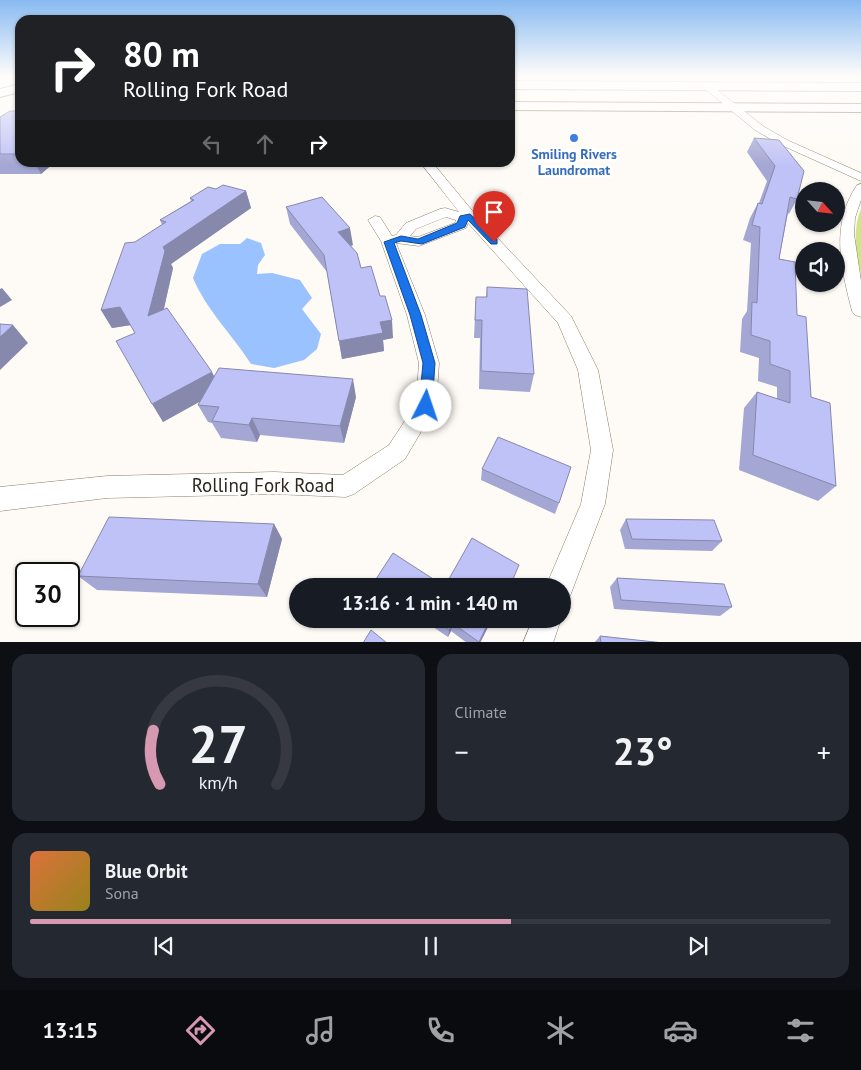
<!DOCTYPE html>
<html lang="en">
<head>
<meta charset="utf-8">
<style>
  :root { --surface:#171b24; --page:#242831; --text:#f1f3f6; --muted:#9ea1a6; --line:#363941; --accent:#d798b1 }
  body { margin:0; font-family:"PT Sans",sans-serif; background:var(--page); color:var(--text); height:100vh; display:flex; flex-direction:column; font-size:19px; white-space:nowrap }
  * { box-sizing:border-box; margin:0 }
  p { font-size:16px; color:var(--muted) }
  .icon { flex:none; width:28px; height:28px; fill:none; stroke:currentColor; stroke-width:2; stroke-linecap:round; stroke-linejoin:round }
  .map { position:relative; height:642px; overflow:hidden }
  .details { display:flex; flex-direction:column; gap:12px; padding:12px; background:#0d0f14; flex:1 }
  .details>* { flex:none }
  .hud { position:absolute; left:15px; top:15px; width:500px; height:152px; border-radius:15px; box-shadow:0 1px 4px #0004; background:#202124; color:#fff; overflow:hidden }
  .needle { width:32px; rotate:117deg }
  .tools { position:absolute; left:795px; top:182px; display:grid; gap:10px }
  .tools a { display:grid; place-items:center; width:50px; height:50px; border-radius:50%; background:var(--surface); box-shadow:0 1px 4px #0004; font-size:25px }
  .speed { position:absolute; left:15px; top:562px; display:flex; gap:10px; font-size:25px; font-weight:700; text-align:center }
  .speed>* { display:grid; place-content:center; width:65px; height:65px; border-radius:50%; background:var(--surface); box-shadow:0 1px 4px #0004; line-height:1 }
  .speed .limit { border:2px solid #111; border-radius:8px; background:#fff; color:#111 }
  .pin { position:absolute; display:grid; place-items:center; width:42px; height:42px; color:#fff; margin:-51px -21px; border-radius:50% 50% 50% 0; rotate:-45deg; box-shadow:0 0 5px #0007 }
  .pin .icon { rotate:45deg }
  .me { position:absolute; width:55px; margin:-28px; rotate:4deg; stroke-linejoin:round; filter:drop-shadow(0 0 4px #0008) }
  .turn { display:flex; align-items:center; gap:18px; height:105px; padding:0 25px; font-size:22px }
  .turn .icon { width:65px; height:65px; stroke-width:2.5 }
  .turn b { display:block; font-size:35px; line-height:42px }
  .lanes { display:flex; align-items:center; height:48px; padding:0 25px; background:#0003; justify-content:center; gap:25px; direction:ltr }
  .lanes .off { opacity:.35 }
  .big { font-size:38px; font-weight:700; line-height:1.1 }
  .details .tile { flex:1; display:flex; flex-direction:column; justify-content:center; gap:8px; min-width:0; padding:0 18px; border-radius:15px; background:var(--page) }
  .details .dial { align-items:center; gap:0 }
  .dial svg { height:130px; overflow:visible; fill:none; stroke:var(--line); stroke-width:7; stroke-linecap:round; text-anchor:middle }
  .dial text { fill:var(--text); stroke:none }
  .song { display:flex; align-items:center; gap:15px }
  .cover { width:60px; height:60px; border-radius:8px; background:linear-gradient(135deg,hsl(20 70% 55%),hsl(50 70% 35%)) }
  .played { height:5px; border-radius:2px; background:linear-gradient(90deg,var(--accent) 60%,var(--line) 60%) }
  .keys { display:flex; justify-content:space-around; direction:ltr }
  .heat { display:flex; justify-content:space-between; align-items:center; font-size:28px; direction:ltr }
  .details .tiles { flex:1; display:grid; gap:12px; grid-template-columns:1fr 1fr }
  .tile:last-child { grid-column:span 2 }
  .trip { position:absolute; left:289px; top:578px; width:282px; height:50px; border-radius:25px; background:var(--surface); box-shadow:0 1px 4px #0004; font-weight:700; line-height:50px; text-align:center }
  .tabs { display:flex; height:80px; justify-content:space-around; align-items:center; background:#090b0e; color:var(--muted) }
  .tabs .icon { width:35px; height:35px }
  .tabs .on { color:var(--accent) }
  .tabs b { font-size:22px; color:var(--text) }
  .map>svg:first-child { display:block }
  .green { fill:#d3e38d }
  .water { fill:#99c2fe }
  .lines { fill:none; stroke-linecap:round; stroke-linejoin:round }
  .street-casing { stroke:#8a7c65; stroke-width:1 }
  .primary-casing { stroke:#8a7c65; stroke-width:2 }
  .street { fill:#fff; fill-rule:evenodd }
  .primary { fill:#fff; fill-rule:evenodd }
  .wall { fill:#a4a7d4 }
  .shaded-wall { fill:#8688ac }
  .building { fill:#bfc2f6; stroke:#8688ac }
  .route { fill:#1a73e8; stroke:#114b97 }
  .shop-dot { fill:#3f7fe0; stroke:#fff; stroke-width:2 }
  .labels { text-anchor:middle; stroke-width:5; stroke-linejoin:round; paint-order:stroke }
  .far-shop-label { font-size:14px; font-weight:bold; fill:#366cbe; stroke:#fff }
  .near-street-label { font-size:19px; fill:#2d271d; stroke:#fff }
</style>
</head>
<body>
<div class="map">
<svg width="861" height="643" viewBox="0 0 861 643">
  <rect width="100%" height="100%" fill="#fefbf6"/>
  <path class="green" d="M861,209V274C856,252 852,231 861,209Z"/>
  <path class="water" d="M247,238L261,243L265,255L258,265L257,274L272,273L300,280L312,298L302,309L321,334L317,349L304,360L274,368L251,364C232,334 207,311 193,278L202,254L220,244H240Z"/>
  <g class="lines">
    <defs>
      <path id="street" d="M705,85H711L763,126L787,140L861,173V181L779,144L755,130L705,89Z
        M420,162H432L475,214L571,316L598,370L613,450L605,504L570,596L562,599V586H546L581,504L591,450L578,370L558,323L468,223L466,228L419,246L396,243L425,315L439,363L436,406L405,459L354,494L346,497L274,494L107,498L0,511V487L107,476L274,472L343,475L389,445L416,404L419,363L407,315L381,241L368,220L375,216L380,217L392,236L396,235L406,223L440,209L445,208L459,212ZM446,217L456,220L455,223L418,237L410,236L416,229Z
        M861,184V200L855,218L854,234L861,281V317L855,315L852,311C841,268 830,225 857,185Z
        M533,619H561L553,643H523Z"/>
      <path id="primary" d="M510,81L861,83V91L510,89Z
        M20,84V92L0,97V89Z
        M510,102L861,104V112L510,110Z"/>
    </defs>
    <use href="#street" class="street-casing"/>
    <use href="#primary" class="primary-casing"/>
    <use href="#street" class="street"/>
    <use href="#primary" class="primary"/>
  </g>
  <path class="wall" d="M20,111V162H55L41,174H0V117Z
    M754,138L779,140L797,199L789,214L788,213L779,259L797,315L811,397L836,486L818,501L739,470L744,408L757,392L777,399V387L758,381L759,358L740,352L742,319L747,311L751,243L743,240L750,218L758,203H759L767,181L747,152Z
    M216,189L246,191L251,208L171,264L173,268L164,309L214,376L356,397L344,443L260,435L257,442L221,438L212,423L208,422L198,405L200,401L163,422L135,333L131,325L112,328L101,310L135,242L162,225L160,220L191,201L190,198Z
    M286,207L353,245L351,246L361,268L380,296L393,338L383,340L384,351L342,359L327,272L290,224Z
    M487,287L534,374L530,392L479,389L480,338H474L475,315L476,297H486Z
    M482,469L559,503L555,514L481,480Z
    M626,519L722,541L712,551L625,549L620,530Z
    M274,524L282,539L267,597L97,590L78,576Z
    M617,578L732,607L720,616L614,609L610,587Z
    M376,579L444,586H378Z
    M421,619H492L480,643H467L451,631L448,637Z
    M600,636L664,643H594Z"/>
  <path class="shaded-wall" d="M34,162H55L41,174Z
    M448,162H459L448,165Z
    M246,191L251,208L171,264L173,268L158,334L148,316L163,247Z
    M350,228L353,245L341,249L338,232Z
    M2,288L12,300L0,307V289Z
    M120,307L131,325L112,328L101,310Z
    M392,320L393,338L383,340L384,351L342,359L339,341L380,322Z
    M13,325L28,343L0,370V337Z
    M212,372L221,390L163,422L152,404Z
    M353,379L356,397L344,443L340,426Z
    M252,418L260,435L257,442L249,425Z
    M274,524L282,539L267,597L258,584Z
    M490,619H492L480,643H479Z
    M452,623L451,631L448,637L449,630Z"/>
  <path class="building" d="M10,111H20V154H0V117Z
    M754,138L779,140L804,171L797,199L790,197L779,259L795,262L797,315L806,317L811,397L830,403L836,486L753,455L757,392L790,403V371L770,364V341L751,335L752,302L757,303L760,227L752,225L758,203L762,204L775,166Z
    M223,185L246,191L163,247L165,251L148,316L167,308L212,372L152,404L116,341L135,333L120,307L101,310L125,243L135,242L166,222L160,220L194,200L190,198L208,187L216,189Z
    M322,197L350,228L338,232L357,253L361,268L371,266L380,296H385L392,320L380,322L383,333L339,341L324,255L286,207Z
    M487,287L527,289L534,374L481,371L482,320H475L476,297H487Z
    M0,324L13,325L0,337Z
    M219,368L353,379L340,426L252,418L249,425L212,421L219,407L198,405Z
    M498,437L571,467L559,503L482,469Z
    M109,517L274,524L258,584L78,576Z
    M626,519L714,520L722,541L632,539Z
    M472,538L519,565L510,586H445Z
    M393,553L444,586H386L376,579Z
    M617,578L724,584L732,607L621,600Z
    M433,619H490L479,642L452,623L449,630Z
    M371,630L387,643H363Z
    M600,636L664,643H601Z"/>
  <linearGradient id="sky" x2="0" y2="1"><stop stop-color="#88baf1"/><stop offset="0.46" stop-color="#fffdfb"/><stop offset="1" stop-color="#fffdfb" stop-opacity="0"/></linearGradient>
  <rect width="861" height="166" fill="url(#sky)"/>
  <path class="route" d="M470,214L497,239V244H491L468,220L465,227L422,244L401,241L394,243L421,315L435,363L432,406L430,410H421L419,406L423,363L410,315L384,242L401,236L418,239L457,223L460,216Z"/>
  <circle class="shop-dot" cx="574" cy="138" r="5"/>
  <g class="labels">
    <g class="far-shop-label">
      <text x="574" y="159">Smiling Rivers<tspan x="574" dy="16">Laundromat</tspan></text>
    </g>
    <g class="near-street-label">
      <text x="263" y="492">Rolling Fork Road</text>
    </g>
  </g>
</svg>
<div class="tools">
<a><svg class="needle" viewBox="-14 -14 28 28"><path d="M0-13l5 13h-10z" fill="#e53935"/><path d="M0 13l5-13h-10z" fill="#9ea1a6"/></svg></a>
<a><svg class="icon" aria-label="sound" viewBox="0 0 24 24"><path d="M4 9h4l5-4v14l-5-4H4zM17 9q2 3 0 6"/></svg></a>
</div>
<div class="speed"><div class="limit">30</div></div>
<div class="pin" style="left:494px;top:242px;background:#d93025"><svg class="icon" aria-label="arrive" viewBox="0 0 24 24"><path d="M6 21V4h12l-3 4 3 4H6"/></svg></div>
<svg class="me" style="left:426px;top:406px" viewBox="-20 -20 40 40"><circle r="19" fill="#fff"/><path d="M0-13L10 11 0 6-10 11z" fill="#1a73e8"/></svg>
<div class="trip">13:16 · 1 min · 140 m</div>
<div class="hud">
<div class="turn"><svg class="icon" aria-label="right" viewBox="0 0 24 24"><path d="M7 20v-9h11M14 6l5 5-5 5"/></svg><div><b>80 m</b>Rolling Fork Road</div></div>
<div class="lanes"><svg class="icon off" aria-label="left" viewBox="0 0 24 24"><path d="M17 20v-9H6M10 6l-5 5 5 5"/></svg><svg class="icon off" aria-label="ahead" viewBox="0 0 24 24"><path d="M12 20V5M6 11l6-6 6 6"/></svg><svg class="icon" aria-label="right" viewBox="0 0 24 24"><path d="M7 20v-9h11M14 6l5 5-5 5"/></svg></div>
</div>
</div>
<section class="details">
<div class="tiles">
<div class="tile dial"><svg viewBox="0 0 100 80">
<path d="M14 69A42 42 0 1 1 86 69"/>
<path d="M14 69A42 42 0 0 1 10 36" stroke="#d798b1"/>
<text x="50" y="56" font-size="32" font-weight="700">27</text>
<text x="50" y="72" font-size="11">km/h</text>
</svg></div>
<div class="tile"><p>Climate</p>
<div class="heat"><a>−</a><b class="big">23°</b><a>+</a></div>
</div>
<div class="tile">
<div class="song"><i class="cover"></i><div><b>Blue Orbit</b><p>Sona</p></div></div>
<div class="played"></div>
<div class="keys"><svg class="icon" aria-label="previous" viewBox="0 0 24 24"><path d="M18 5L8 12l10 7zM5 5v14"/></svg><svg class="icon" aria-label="pause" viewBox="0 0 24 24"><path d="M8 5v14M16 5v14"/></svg><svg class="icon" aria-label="next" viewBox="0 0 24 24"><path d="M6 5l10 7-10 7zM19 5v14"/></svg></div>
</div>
</div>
</section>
<nav class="tabs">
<b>13:15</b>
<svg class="icon on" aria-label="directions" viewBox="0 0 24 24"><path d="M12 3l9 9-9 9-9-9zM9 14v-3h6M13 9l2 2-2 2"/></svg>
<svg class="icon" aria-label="music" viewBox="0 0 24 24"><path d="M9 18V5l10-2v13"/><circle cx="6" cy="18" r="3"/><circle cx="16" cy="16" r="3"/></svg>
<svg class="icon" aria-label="phone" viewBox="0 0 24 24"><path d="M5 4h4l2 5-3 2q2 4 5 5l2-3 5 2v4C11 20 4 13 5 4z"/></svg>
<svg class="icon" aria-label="climate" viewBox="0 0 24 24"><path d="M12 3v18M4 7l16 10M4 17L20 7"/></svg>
<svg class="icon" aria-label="car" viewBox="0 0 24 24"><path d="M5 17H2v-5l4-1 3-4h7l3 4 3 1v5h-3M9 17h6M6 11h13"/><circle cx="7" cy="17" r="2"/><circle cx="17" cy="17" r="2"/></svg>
<svg class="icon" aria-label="filters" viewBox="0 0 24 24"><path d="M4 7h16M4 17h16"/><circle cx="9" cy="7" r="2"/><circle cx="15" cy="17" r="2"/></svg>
</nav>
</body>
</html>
